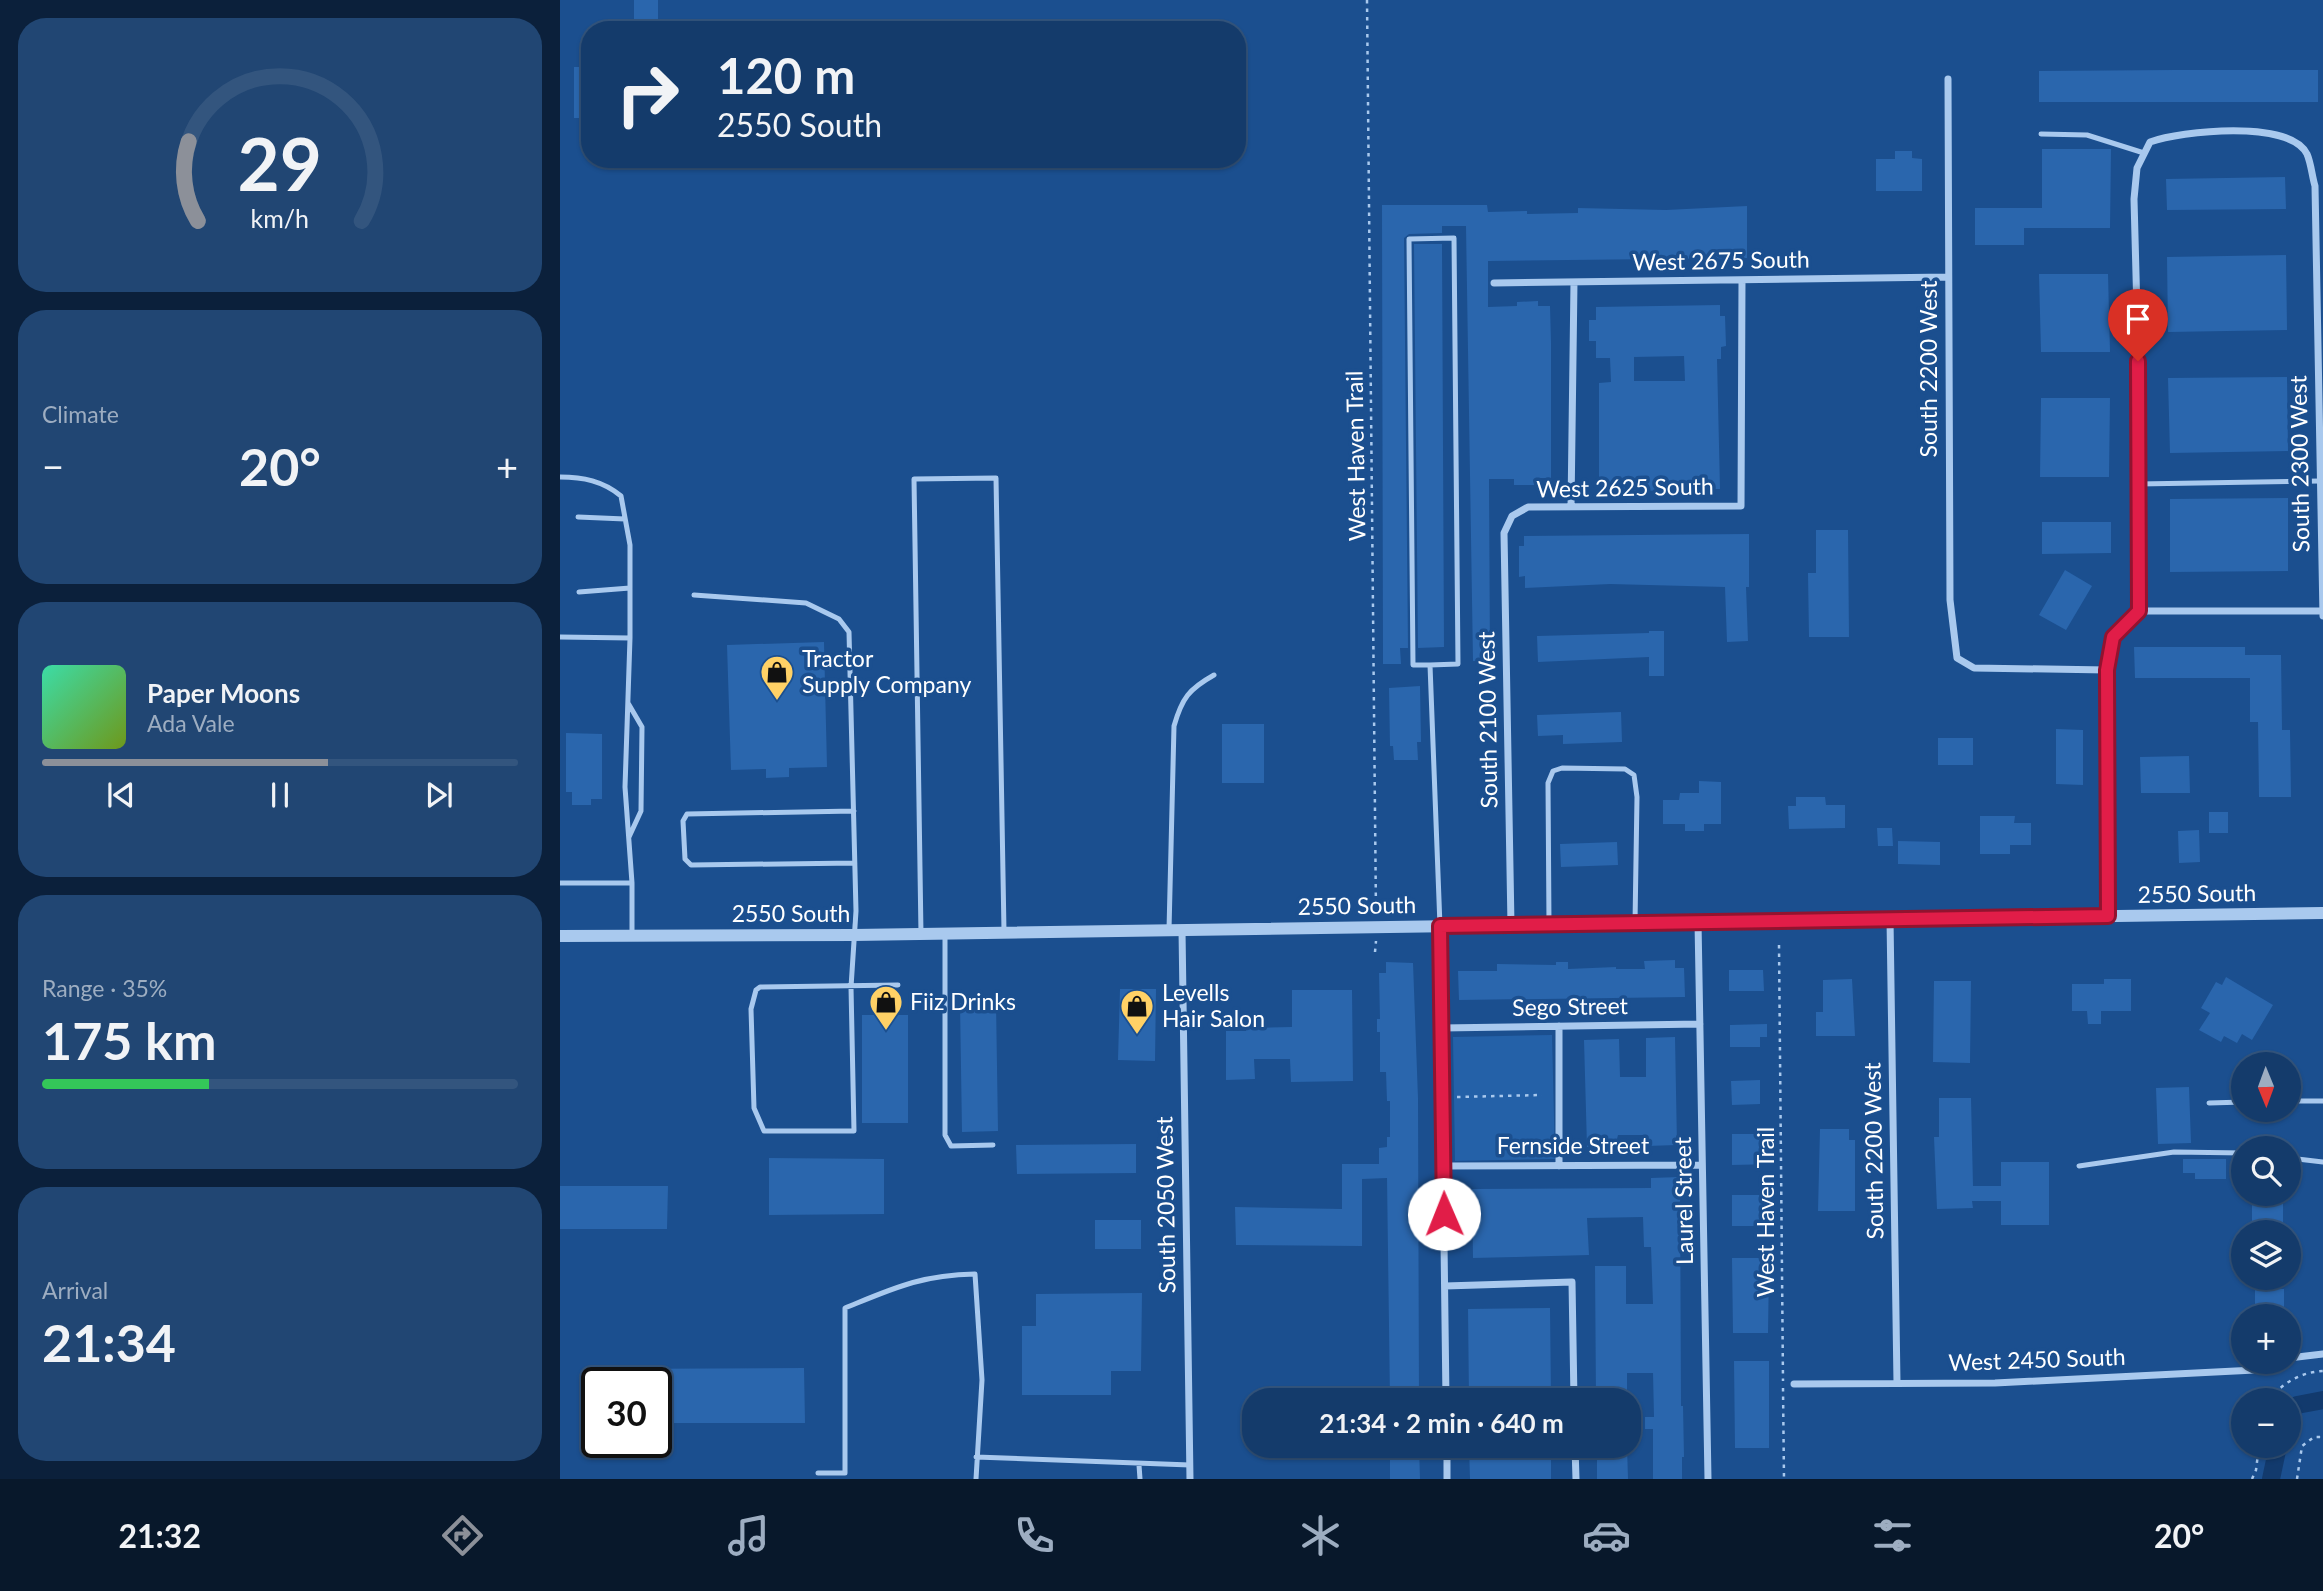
<!DOCTYPE html>
<html lang="en">
<head>
<meta charset="utf-8">
<style>
  :root { --surface:#143b6b; --page:#214673; --text:#f1f3f6; --muted:#9dadc1; --line:#33557e; --accent:#8c9099 }
  body { margin:0; font-family:Lato,sans-serif; background:var(--page); color:var(--text); height:100vh; display:flex; flex-direction:column; font-size:26px; white-space:nowrap }
  * { box-sizing:border-box; margin:0 }
  p { font-size:23px; color:var(--muted) }
  .icon { flex:none; width:38px; height:38px; fill:none; stroke:currentColor; stroke-width:2; stroke-linecap:round; stroke-linejoin:round }
  .map { position:relative; flex:1; overflow:hidden }
  .drawer { display:flex; flex-direction:column; gap:18px; padding:18px; background:#0b203b; width:560px }
  .drawer>* { flex:none }
  .top-card { position:absolute; left:21px; top:21px; width:665px; height:147px; border-radius:28px; box-shadow:0 2px 5px #0004,0 0 0 2px var(--line); background:#143b6b; color:var(--text); overflow:hidden }
  .needle { width:46px; rotate:179deg }
  .tools { position:absolute; left:1671px; top:1052px; display:grid; gap:14px }
  .tools a { display:grid; place-items:center; width:70px; height:70px; border-radius:50%; background:var(--surface); box-shadow:0 2px 5px #0004,0 0 0 2px var(--line); font-size:35px }
  .speed { position:absolute; left:21px; top:1367px; display:flex; gap:14px; font-size:35px; font-weight:700; text-align:center }
  .speed>* { display:grid; place-content:center; width:91px; height:91px; border-radius:50%; background:var(--surface); box-shadow:0 2px 5px #0004,0 0 0 2px var(--line); line-height:1 }
  .speed .limit { border:4px solid #111; border-radius:10px; background:#fff; color:#111 }
  .pin { position:absolute; display:grid; place-items:center; width:60px; height:60px; color:#fff; margin:-72px -30px; border-radius:50% 50% 50% 0; rotate:-45deg; box-shadow:0 0 7px #0007 }
  .pin .icon { rotate:45deg }
  .me { position:absolute; width:77px; margin:-38px; rotate:359deg; stroke-linejoin:round; filter:drop-shadow(0 0 5px #0008) }
  .turn { display:flex; align-items:center; gap:24px; height:147px; padding:0 21px; font-size:32px }
  .turn .icon { width:91px; height:91px; stroke-width:2.5 }
  .turn b { display:block; font-size:49px; line-height:60px }
  .big { font-size:52px; font-weight:700; line-height:1.1 }
  .drawer .card { flex:1; display:flex; flex-direction:column; justify-content:center; gap:10px; min-width:0; padding:0 24px; border-radius:28px; background:var(--page) }
  .drawer .dial { align-items:center; gap:0 }
  .dial svg { height:182px; overflow:visible; fill:none; stroke:var(--line); stroke-width:7; stroke-linecap:round; text-anchor:middle }
  .dial text { fill:var(--text); stroke:none }
  .song { display:flex; align-items:center; gap:21px }
  .cover { width:84px; height:84px; border-radius:10px; background:linear-gradient(135deg,hsl(160 70% 55%),hsl(80 70% 35%)) }
  .played { height:7px; border-radius:4px; background:linear-gradient(90deg,var(--accent) 60%,var(--line) 60%) }
  .keys { display:flex; justify-content:space-around; direction:ltr }
  .heat { display:flex; justify-content:space-between; align-items:center; font-size:38px; direction:ltr }
  .charge { height:10px; border-radius:5px; background:linear-gradient(90deg,#34c759 35%,var(--line) 0) }
  .trip { position:absolute; left:682px; top:1388px; width:399px; height:70px; border-radius:28px; background:var(--surface); box-shadow:0 2px 5px #0004,0 0 0 2px var(--line); font-weight:700; line-height:70px; text-align:center }
  .dock { display:flex; height:112px; justify-content:space-around; align-items:center; background:#08182b; color:var(--muted) }
  .dock .icon { width:49px; height:49px }
  .dock .current { color:var(--accent) }
  .dock b { font-size:32px; color:var(--text) }
  main { display:flex; flex:1; min-height:0 }
  .map>svg:first-child { display:block }
  .green { fill:#2461a8 }
  .lines { fill:none; stroke-linecap:round; stroke-linejoin:round }
  .canal { stroke:#123a6d; stroke-width:18 }
  .building { fill:#2a66ad; fill-rule:evenodd }
  .path { stroke:#a9c9ee; stroke-width:2.5; stroke-dasharray:3.5 5; stroke-linecap:butt }
  .service { stroke:#a9c9ee; stroke-width:5 }
  .minor { stroke:#a9c9ee; stroke-width:7 }
  .tertiary { stroke:#a9c9ee; stroke-width:12 }
  .route-casing { stroke:#92132f; stroke-width:18 }
  .route { stroke:#e11d48; stroke-width:12 }
  .labels { text-anchor:middle; stroke-width:7; stroke-linejoin:round; paint-order:stroke }
  .street-label { font-size:23px; fill:#fff; stroke:#1b4f8f }
  .poi-label { font-size:23px; fill:#fff; stroke:#1b4f8f; text-anchor:start }
</style>
</head>
<body>
<main>
<section class="drawer">
<div class="card dial"><svg viewBox="0 0 100 80">
<path d="M14 69A42 42 0 1 1 86 69"/>
<path d="M14 69A42 42 0 0 1 10 34" stroke="#8c9099"/>
<text x="50" y="56" font-size="32" font-weight="700">29</text>
<text x="50" y="72" font-size="11">km/h</text>
</svg></div>
<div class="card"><p>Climate</p>
<div class="heat"><a>−</a><b class="big">20°</b><a>+</a></div>
</div>
<div class="card">
<div class="song"><i class="cover"></i><div><b>Paper Moons</b><p>Ada Vale</p></div></div>
<div class="played"></div>
<div class="keys"><svg class="icon" aria-label="previous" viewBox="0 0 24 24"><path d="M18 5L8 12l10 7zM5 5v14"/></svg><svg class="icon" aria-label="pause" viewBox="0 0 24 24"><path d="M8 5v14M16 5v14"/></svg><svg class="icon" aria-label="next" viewBox="0 0 24 24"><path d="M6 5l10 7-10 7zM19 5v14"/></svg></div>
</div>
<div class="card"><p>Range · 35%</p><b class="big">175 km</b><div class="charge"></div></div>
<div class="card"><p>Arrival</p><b class="big">21:34</b></div>
</section>
<div class="map">
<svg width="1763" height="1479" viewBox="0 0 1763 1479">
  <rect width="100%" height="100%" fill="#1b4f8f"/>
  <path class="green" d="M992,1035L995,1159L895,1161L893,1037Z"/>
  <g class="lines">
    <path class="canal" d="M1729,1415L1737,1405L1763,1400
      M1711,1479L1718,1446"/>
  </g>
  <path class="building" d="M74,0H98V30H74Z
    M14,67H30V118H14Z
    M1616,70H1758V102H1479V71Z
    M1482,149H1551L1550,228H1464V245H1415V208H1482Z
    M1335,151H1352V158L1362,159V191H1316V159H1335Z
    M1725,177L1726,209L1607,210L1606,179Z
    M822,205H927L928,212L967,211V214L1018,213V208L1106,210L1187,206V258L928,261V307L957,306V302L978,301V306H990L991,343V478H980V485H954V479H929L930,660L913,661L906,226H882V233L849,234L844,238L848,648H840L841,664H823Z
    M854,244H882L884,647L858,648Z
    M1726,255L1727,330L1608,332L1607,257Z
    M1479,274H1548L1550,352H1481Z
    M1160,305V316H1165L1166,346L1161,347V359H1157L1160,489H1149V495H1127V490L1072,491V498H1053V490L1039,491V383L1051,382L1050,358H1036V341H1029V320H1036V307ZM1124,356L1125,381H1074V357Z
    M1727,377L1728,451L1610,453L1608,378Z
    M1481,398H1550L1549,477H1480Z
    M1728,498V571L1610,572V499Z
    M1482,522H1551V553L1482,554Z
    M1256,530H1288L1289,637H1249L1248,573H1256Z
    M1189,534V587H1186L1188,641L1167,642L1165,587L1050,584L965,588V576L959,577V546H964V536Z
    M1505,570L1532,586L1506,630L1479,615Z
    M1089,631H1104V676H1089V657L978,662L977,636L1089,633Z
    M264,642L267,767L229,768V777L206,778V769L171,770L167,645Z
    M1574,647H1685V655H1721L1722,730H1730L1731,797H1699L1698,722H1690V678H1575Z
    M860,686L861,742H857L858,760H834L833,746H830L829,688Z
    M1061,712L1062,742L1003,744V735L978,736L977,715Z
    M662,724H704V783H662Z
    M1496,729L1523,730V785L1496,784Z
    M6,733L42,734V799H31V805H12V792H6Z
    M1378,738H1413V765H1378Z
    M1629,756L1630,793H1581L1580,757Z
    M1139,781L1161,782V824H1144V831H1125V824H1103V800H1119L1120,793H1139Z
    M1236,797H1265L1266,805H1285V828L1229,829L1228,806H1236Z
    M1649,812H1668V833H1649Z
    M1420,816H1455L1454,823H1471V845H1450V854H1420Z
    M1317,828H1332L1333,846H1318Z
    M1639,830L1640,862L1619,863L1618,831Z
    M1338,841L1380,842V865L1338,864Z
    M1057,842L1058,865L1001,867L1000,844Z
    M1115,960V968H1124L1125,997L899,1000L898,971H937V964L996,965V962H1008V969L1056,967V969H1085L1084,961Z
    M826,962L853,963L858,1098L859,1400H830L827,1178L802,1179V1246L676,1245L675,1207L782,1209V1164H819V1148L827,1147V1137H830V1101H827L826,1072H820V1032H817V1019H820L819,973H826Z
    M1169,970H1203L1204,991H1169Z
    M1666,977L1713,1005L1692,1040L1682,1034L1677,1043L1664,1036L1661,1042L1639,1030L1650,1013L1641,1008L1656,982L1662,985Z
    M1292,979L1295,1036H1256V1012H1263V980Z
    M1544,979H1571V1011H1541V1024H1528L1527,1011H1512V984H1544Z
    M1374,981H1411L1410,1063L1373,1062Z
    M560,989H596L595,1061L558,1060Z
    M732,990H792L793,1081L731,1082L730,1059H694L695,1079L666,1080V1031H686V1028L732,1027Z
    M436,1002L438,1131L402,1132L400,1003Z
    M302,1015H348V1123H302Z
    M1207,1024V1037H1200V1047H1170V1025Z
    M1115,1037L1117,1145L1087,1146V1135H1058L1055,1147H1027L1024,1040L1059,1039L1060,1077H1086V1038Z
    M1200,1080V1104L1172,1105L1171,1081Z
    M1629,1087L1631,1143L1598,1144L1596,1088Z
    M1379,1098H1411L1413,1186H1441V1162H1489V1225H1441V1201H1412L1413,1208L1377,1209L1374,1137H1379Z
    M1260,1129H1289V1140H1295V1211H1258Z
    M1172,1134H1214V1164L1172,1165Z
    M576,1144V1173L457,1174L456,1145Z
    M209,1158L324,1159V1214L209,1215Z
    M1623,1159H1666V1179H1635V1173H1623Z
    M1120,1177L1121,1406H1123L1124,1457H1122V1479H1093V1429H1085V1417H1094L1093,1373H1067V1400H1036L1035,1266H1066V1304H1093L1091,1247H1084L1083,1217L1027,1218L1029,1255L913,1258L912,1189L1091,1188V1178Z
    M0,1186H108L107,1229H0Z
    M1692,1194H1723V1223H1692Z
    M1172,1195H1210V1216H1203V1226H1172Z
    M535,1220H581V1249H535Z
    M1172,1258H1201V1267H1209L1208,1333H1173Z
    M1695,1289H1724V1316H1695Z
    M582,1293L581,1371H551V1395H462V1326H476V1294Z
    M990,1308L991,1400H909L908,1309Z
    M1174,1361H1209V1448H1175Z
    M244,1368L245,1423H96V1382H46V1369Z
    M830,1446H859L860,1479H830Z
    M909,1446H991V1479H910Z
    M1037,1446H1067L1068,1479H1037Z"/>
  <g class="lines">
    <path class="path" d="M807,0L816,914
      M1219,945L1223,1381
      M815,952L816,941
      M897,1097L982,1095
      M1223,1388L1224,1479
      M1709,1400C1722,1383 1741,1372 1763,1371
      M1692,1479L1696,1470L1699,1446
      M1737,1479L1742,1446L1754,1437H1763"/>
    <path class="service" d="M1481,134L1527,135L1584,153
      M0,477C23,477 43,481 61,496L70,545V638L65,787L72,883
      M1578,484L1760,481
      M18,517L65,519
      M19,592L70,588
      M134,595L246,603L279,619L289,632L296,911L291,987L294,1131H204L194,1108L191,1009L196,990L200,987L338,985
      M0,637L70,638
      M870,665L898,664L894,238L849,239L853,665H870L880,926
      M68,703L82,727L81,811L69,837
      M294,811L127,814L123,821L125,859L131,865L295,863
      M0,883H72V934
      M989,924L988,783L993,771L1002,768L1065,769L1074,775L1077,797L1075,923
      M609,930L614,726C622,698 629,689 654,675
      M361,934L354,479L436,478L444,931
      M385,934V1135L391,1146L433,1145
      M1729,1101H1763
      M1649,1103L1684,1102
      M1729,1158L1763,1162
      M1519,1166L1614,1152L1684,1153
      M416,1457L630,1465
      M579,1465L580,1479
      M258,1473H285V1308C334,1288 361,1275 415,1274L422,1380L416,1479"/>
    <path class="minor" d="M1388,79L1390,600L1397,658L1414,668L1547,670
      M934,283L1388,277
      M1011,507L1014,282
      M1579,611H1763
      M1548,916L1547,670L1554,637L1579,611L1577,312L1574,199L1577,168L1590,142C1621,131 1729,119 1747,154C1751,163 1752,176 1755,186L1763,616
      M1330,919L1337,1383
      M1138,922L1148,1479
      M951,925L944,533L952,516L968,507L1181,506L1182,280
      M880,926L886,1400
      M622,930L630,1479
      M999,1026V1166
      M882,1028L1140,1024
      M883,1166L1142,1165
      M885,1286L1012,1282L1014,1400
      M1729,1358L1763,1354
      M1234,1384L1435,1383L1695,1370L1719,1362
      M887,1446V1479
      M1015,1446L1016,1479"/>
    <path class="tertiary" d="M0,936L294,935L1763,913"/>
  </g>
  <g class="lines">
    <defs>
      <path id="route" d="M884,1214L880,926L1548,916L1547,670L1553,637L1579,611L1578,361"/>
    </defs>
    <use href="#route" class="route-casing"/>
    <use href="#route" class="route"/>
  </g>
  <defs>
    <symbol id="shop-pin" viewBox="-11 -11 22 30"><path d="M0 17L-7.5 6A9.5 9.5 0 1 1 7.5 6Z" fill="#ffd166" stroke="#1b4f8f"/><path d="M-5-2.5h2.3a2.7 3.5 0 0 1 5.4 0H5L5.5 6h-11ZM-1.5-2.5h3a1.5 2.3 0 0 0-3 0Z" fill="#111"/></symbol>
  </defs>
  <g fill-rule="evenodd">
    <use href="#shop-pin" x="198" y="653" width="38" height="52"/>
    <use href="#shop-pin" x="307" y="983" width="38" height="52"/>
    <use href="#shop-pin" x="558" y="987" width="38" height="52"/>
  </g>
  <g class="labels">
    <g class="street-label">
      <text transform="translate(1161 261) rotate(-1)" y="8">West 2675 South</text>
      <text transform="translate(1369 369) rotate(-90)" y="8">South 2200 West</text>
      <text transform="translate(796 456) rotate(-91)" y="8">West Haven Trail</text>
      <text transform="translate(1740 464) rotate(-91)" y="8">South 2300 West</text>
      <text transform="translate(1065 488) rotate(-1)" y="8">West 2625 South</text>
      <text transform="translate(928 720) rotate(-91)" y="8">South 2100 West</text>
      <text transform="translate(1637 894) rotate(-1)" y="8">2550 South</text>
      <text transform="translate(797 906) rotate(-1)" y="8">2550 South</text>
      <text x="231" y="922">2550 South</text>
      <text transform="translate(1010 1007) rotate(-1)" y="8">Sego Street</text>
      <text x="1013" y="1154">Fernside Street</text>
      <text transform="translate(1314 1151) rotate(-91)" y="8">South 2200 West</text>
      <text transform="translate(1124 1201) rotate(-91)" y="8">Laurel Street</text>
      <text transform="translate(606 1205) rotate(-91)" y="8">South 2050 West</text>
      <text transform="translate(1206 1212) rotate(-90)" y="8">West Haven Trail</text>
      <text transform="translate(1477 1360) rotate(-2)" y="8">West 2450 South</text>
    </g>
    <g class="poi-label">
      <text x="242" y="667">Tractor<tspan x="242" dy="26">Supply Company</tspan></text>
      <text x="602" y="1001">Levells<tspan x="602" dy="26">Hair Salon</tspan></text>
      <text x="350" y="1010">Fiiz Drinks</text>
    </g>
  </g>
</svg>
<div class="tools">
<a><svg class="needle" viewBox="-14 -14 28 28"><path d="M0-13l5 13h-10z" fill="#e53935"/><path d="M0 13l5-13h-10z" fill="#9dadc1"/></svg></a>
<a><svg class="icon" aria-label="search" viewBox="0 0 24 24"><circle cx="10" cy="10" r="6"/><path d="M15 15l6 6"/></svg></a>
<a><svg class="icon" aria-label="layers" viewBox="0 0 24 24"><path d="M12 4l9 5-9 5-9-5zM3 14l9 5 9-5"/></svg></a>
<a>+</a>
<a>−</a>
</div>
<div class="speed"><div class="limit">30</div></div>
<div class="pin" style="left:1578px;top:361px;background:#d93025"><svg class="icon" aria-label="arrive" viewBox="0 0 24 24"><path d="M6 21V4h12l-3 4 3 4H6"/></svg></div>
<svg class="me" style="left:884px;top:1214px" viewBox="-20 -20 40 40"><circle r="19" fill="#fff"/><path d="M0-13L10 11 0 6-10 11z" fill="#e11d48"/></svg>
<div class="trip">21:34 · 2 min · 640 m</div>
<div class="top-card">
<div class="turn"><svg class="icon" aria-label="right" viewBox="0 0 24 24"><path d="M7 20v-9h11M14 6l5 5-5 5"/></svg><div><b>120 m</b>2550 South</div></div>
</div>
</div>
</main>
<nav class="dock">
<b>21:32</b>
<svg class="icon current" aria-label="directions" viewBox="0 0 24 24"><path d="M12 3l9 9-9 9-9-9zM9 14v-3h6M13 9l2 2-2 2"/></svg>
<svg class="icon" aria-label="music" viewBox="0 0 24 24"><path d="M9 18V5l10-2v13"/><circle cx="6" cy="18" r="3"/><circle cx="16" cy="16" r="3"/></svg>
<svg class="icon" aria-label="phone" viewBox="0 0 24 24"><path d="M5 4h4l2 5-3 2q2 4 5 5l2-3 5 2v4C11 20 4 13 5 4z"/></svg>
<svg class="icon" aria-label="climate" viewBox="0 0 24 24"><path d="M12 3v18M4 7l16 10M4 17L20 7"/></svg>
<svg class="icon" aria-label="car" viewBox="0 0 24 24"><path d="M5 17H2v-5l4-1 3-4h7l3 4 3 1v5h-3M9 17h6M6 11h13"/><circle cx="7" cy="17" r="2"/><circle cx="17" cy="17" r="2"/></svg>
<svg class="icon" aria-label="filters" viewBox="0 0 24 24"><path d="M4 7h16M4 17h16"/><circle cx="9" cy="7" r="2"/><circle cx="15" cy="17" r="2"/></svg>
<b>20°</b>
</nav>
</body>
</html>
